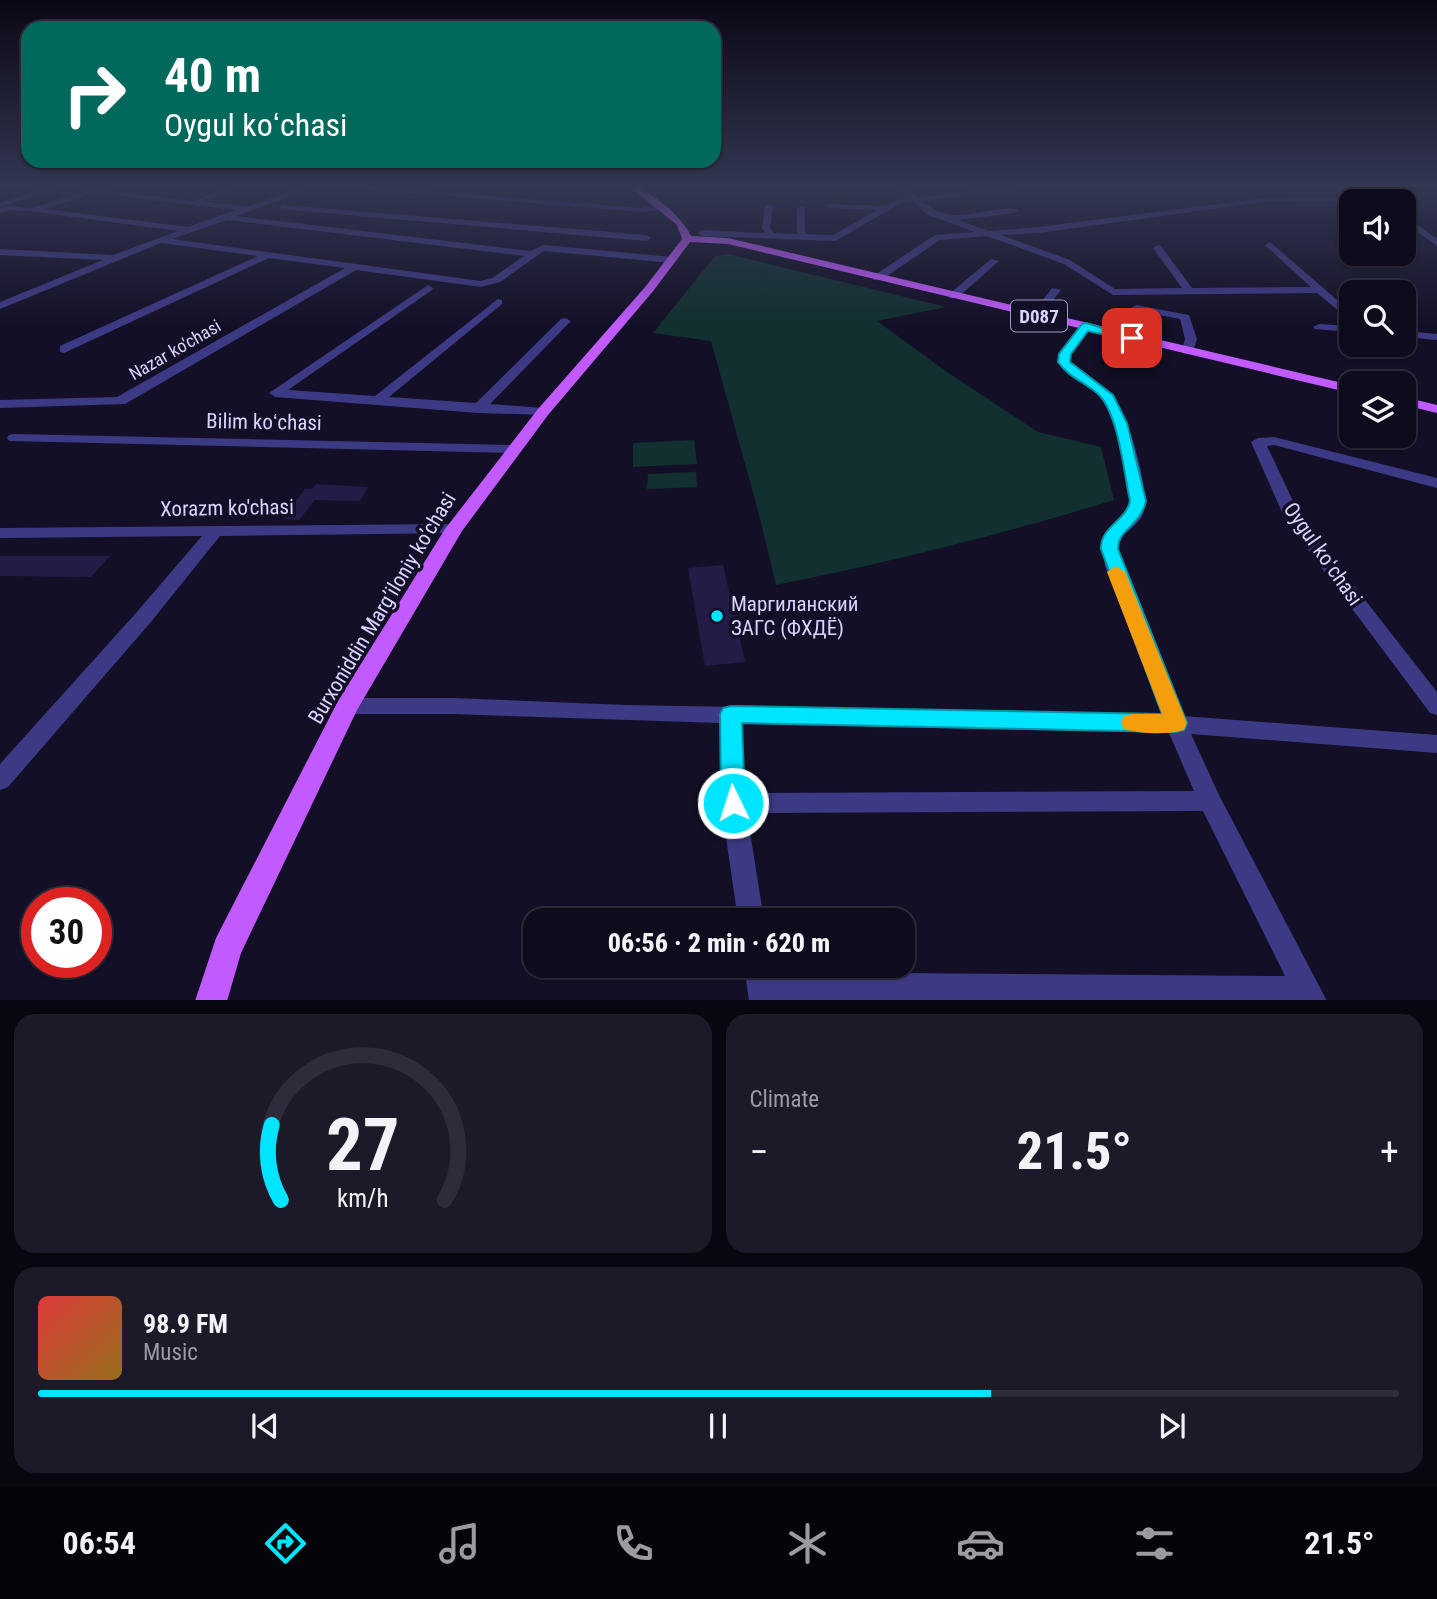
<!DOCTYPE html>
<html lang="en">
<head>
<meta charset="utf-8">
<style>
  :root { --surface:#0e0b1c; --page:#1c1929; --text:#f1f3f6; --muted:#9b9ba3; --line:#2e2b3b; --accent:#00e5ff }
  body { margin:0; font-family:"Roboto Condensed",sans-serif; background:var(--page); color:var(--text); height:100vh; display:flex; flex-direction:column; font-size:26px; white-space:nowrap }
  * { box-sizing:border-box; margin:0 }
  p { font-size:23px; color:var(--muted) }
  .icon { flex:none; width:38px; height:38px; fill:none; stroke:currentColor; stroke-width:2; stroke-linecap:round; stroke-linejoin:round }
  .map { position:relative; height:1000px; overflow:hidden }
  .drawer { display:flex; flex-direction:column; gap:14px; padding:14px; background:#08060f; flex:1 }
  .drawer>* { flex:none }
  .top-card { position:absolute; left:21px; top:21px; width:700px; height:147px; border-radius:21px; box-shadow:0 2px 5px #0004,0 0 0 2px var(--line); background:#00695c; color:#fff; overflow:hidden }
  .tools { position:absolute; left:1339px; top:189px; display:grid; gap:14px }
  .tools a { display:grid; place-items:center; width:77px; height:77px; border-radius:14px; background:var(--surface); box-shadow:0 2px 5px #0004,0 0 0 2px var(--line); font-size:35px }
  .speed { position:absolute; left:21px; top:887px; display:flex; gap:14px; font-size:35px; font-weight:700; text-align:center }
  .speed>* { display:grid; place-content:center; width:91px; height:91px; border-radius:50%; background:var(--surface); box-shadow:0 2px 5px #0004,0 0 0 2px var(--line); line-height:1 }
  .speed .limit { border:10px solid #d22; background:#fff; color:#111 }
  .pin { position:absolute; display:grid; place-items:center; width:60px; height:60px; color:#fff; margin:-30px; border-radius:14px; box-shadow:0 4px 10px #0006 }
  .me { position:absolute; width:77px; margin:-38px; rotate:356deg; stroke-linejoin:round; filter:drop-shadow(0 0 5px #0008) }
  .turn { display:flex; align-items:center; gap:24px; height:147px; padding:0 28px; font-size:32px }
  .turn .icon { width:91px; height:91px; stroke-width:2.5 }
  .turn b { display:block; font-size:49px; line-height:60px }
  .big { font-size:52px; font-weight:800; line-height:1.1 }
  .drawer .tile { flex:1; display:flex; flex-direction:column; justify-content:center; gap:10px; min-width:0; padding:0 24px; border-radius:21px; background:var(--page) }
  .drawer .dial { align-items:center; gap:0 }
  .dial svg { height:182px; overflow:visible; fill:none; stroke:var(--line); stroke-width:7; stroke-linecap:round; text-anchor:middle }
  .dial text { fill:var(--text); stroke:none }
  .song { display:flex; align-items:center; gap:21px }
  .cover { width:84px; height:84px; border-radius:10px; background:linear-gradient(135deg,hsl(0 70% 55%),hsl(40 70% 35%)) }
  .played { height:7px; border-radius:4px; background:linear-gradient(90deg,var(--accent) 70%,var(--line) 70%) }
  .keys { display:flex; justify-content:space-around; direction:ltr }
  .heat { display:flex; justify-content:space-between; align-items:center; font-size:38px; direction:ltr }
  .drawer .tiles { flex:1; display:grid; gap:14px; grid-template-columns:1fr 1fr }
  .tile:last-child { grid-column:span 2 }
  .trip { position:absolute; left:523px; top:908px; width:392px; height:70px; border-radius:21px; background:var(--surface); box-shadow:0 2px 5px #0004,0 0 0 2px var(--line); font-weight:800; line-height:70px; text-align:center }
  .tabs { display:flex; height:112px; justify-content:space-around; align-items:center; background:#06040b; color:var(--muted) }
  .tabs .icon { width:49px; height:49px }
  .tabs .current { color:var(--accent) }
  .tabs b { font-size:32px; color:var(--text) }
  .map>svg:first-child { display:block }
  .green { fill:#12302f }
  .building { fill:#241b47 }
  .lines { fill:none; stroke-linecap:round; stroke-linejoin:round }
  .minor { fill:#3d3a85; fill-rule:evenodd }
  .major { fill:#c25bff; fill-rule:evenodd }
  .route { fill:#00e5ff; stroke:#0095a6; stroke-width:2 }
  .slow { fill:#f59e0b }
  .poi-dot { fill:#00e5ff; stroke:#130f26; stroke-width:2.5 }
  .labels { text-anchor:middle; stroke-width:7; stroke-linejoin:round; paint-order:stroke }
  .far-street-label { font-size:18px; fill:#d9d4ff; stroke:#130f26 }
  .shield { fill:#130f26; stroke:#9e99be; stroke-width:2 }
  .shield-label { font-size:19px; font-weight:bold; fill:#d9d4ff }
  .street-label { font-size:21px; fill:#d9d4ff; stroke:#130f26 }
  .poi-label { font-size:21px; fill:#d9d4ff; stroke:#130f26; text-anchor:start }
</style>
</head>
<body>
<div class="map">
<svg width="1437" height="1001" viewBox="0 0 1437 1001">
  <rect width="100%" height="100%" fill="#130f26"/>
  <path class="green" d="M728,254L946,307L877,321L947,372L1038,432L1101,447L1114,500C1001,535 891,562 776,585L760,518L711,341L653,333L715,256Z
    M694,440L697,464L633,467V443Z
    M696,472L697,487L647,489L648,474Z"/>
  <path class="building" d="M316,484L368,487L360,501L315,500L299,520L282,519L305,489H312Z
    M0,556H110L91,577L0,576Z
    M723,565L732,605L739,604L742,608L743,615L735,616L745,662L705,666L688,568Z"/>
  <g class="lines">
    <path class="minor" d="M0,187H9L0,191Z
      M50,187H62L0,207V203Z
      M303,187H314L237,216L530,251L544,245L672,257L677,260L672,263L544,251L500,282L481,287L356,270L125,404L0,408V400L117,397L345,268L269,258L64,353L60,352V346L258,256L161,243L0,309V302L103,260L0,255V249L113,255L178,231L36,212L10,210L0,213V208L10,206L33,208L92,189L193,201L227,188L230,192L201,201L246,207ZM92,193L236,210L188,227L45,209ZM227,220L524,256L492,278L481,281L172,239Z
      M338,187H373L641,208L662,207L666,209L641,212Z
      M668,187L636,190L632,188L633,187Z
      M896,187H905L917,197L1013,187H1040L922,201C955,229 979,206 1017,209L1018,211L1014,213L958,220L989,231L1039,227L1264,198L1388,196L1392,198L1388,200L1264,202L1039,233L1001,235L1070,260L1115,289L1182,288L1153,248L1158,245L1161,246L1192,288L1311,287L1267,247L1265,245L1270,242L1351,312V321L1317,293L1113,295L1064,264L987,236L940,240L881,280H873V276L935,235L975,232L928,215L913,202L901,203L835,241L702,236L698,233L702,230L765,233L762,228L765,206L769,204L773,206L770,228L774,233L797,234V208L801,206L805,208V234L833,235L877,210L829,208L826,204L885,206L896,199L908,198Z
      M282,205L647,235L651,238L647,241L279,209Z
      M1404,215L1437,239V246L1404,222Z
      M991,259L999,261L957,298H949V294Z
      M428,285L433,288L432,290L288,390L375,396L498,299L502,300V304L389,397L476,403L561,319L565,318L571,321L569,323L490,404L543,408L548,409V415L478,413L275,397L269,393Z
      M1052,288L1061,290L1040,317H1032L1031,315Z
      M1136,305L1189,315L1197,339L1192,354H1184L1182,351L1185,339L1180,319L1132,310L1131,308Z
      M1086,324L1092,327L1071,354L1070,362C1081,375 1097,379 1109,391C1126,408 1152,490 1143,514C1139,525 1125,532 1117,541L1123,566L1183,716L1437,735V753L1191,734L1219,795L1327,1001H749L744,966H772L773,972L1285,976L1203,811L747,813L764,920H738L721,803L720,723L452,714H347L340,712L336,706L340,700L347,698H452L625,705L1162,715L1105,566L1101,541C1107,531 1121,524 1127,514C1137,495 1114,411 1099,396C1086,382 1069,378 1058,362L1059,354L1082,325ZM742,724L1169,733L1194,791L744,793Z
      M1319,324L1351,326V332L1315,329L1313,327Z
      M1404,331L1437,334V340L1404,337Z
      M14,434L514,445L521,449L514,453L9,441L7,438L9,435Z
      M1274,437L1437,478V488L1274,445L1267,446L1301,518L1437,692V715L1430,713L1285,519L1251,442L1258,438Z
      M454,524L460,525L462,529L460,533L220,536L150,623L8,787L0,790V764L136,613L202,536L0,538V528Z"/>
    <path class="major" d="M630,187C649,187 684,219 691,236L728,238L1351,385V393L728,244L690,242L654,290L548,415L462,531L357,710L241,953L227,1001H195L216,938L339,699L445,529L538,409L646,286L682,239L677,225Z
      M1404,397L1437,405V413L1404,405Z"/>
  </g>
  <linearGradient id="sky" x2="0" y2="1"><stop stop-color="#0a0815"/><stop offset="0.57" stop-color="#333752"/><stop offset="1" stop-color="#333752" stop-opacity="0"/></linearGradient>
  <rect width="1437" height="327" fill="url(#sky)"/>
  <path class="route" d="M1086,323L1137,338L1132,341L1088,331L1071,354L1070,362L1113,395L1127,423L1146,501C1141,525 1117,530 1118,549L1187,723L1184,730L1176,732L742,723L745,803L741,810L733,813L724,810L721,803L720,714L723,708L731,706L1162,714L1101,549C1100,527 1126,521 1130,501C1124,474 1119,417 1100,396C1087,383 1069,378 1058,362L1059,354L1082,324Z"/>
  <path class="slow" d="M1116,566L1125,572L1187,723L1184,730C1168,735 1141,734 1124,729L1121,723L1124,716L1132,714H1162L1107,572Z"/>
  <circle class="poi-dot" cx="717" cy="616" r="7"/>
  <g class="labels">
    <g class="far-street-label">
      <text transform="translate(175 350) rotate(-30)" y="6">Nazar ko'chasi</text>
    </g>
    <rect class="shield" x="1011" y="300.5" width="56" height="31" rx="5"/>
    <g class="shield-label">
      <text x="1039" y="323">D087</text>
    </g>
    <g class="street-label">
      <text transform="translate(264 422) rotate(1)" y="7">Bilim koʻchasi</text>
      <text transform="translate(227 508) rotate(-1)" y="7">Xorazm ko'chasi</text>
      <text transform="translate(1323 554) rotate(55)" y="7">Oygul koʻchasi</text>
      <text transform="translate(382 608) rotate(-59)" y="7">Burxoniddin Marg’iloniy ko’chasi</text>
    </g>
    <g class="poi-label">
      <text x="731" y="611">Маргиланский<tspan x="731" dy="24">ЗАГС (ФХДЁ)</tspan></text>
    </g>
  </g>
</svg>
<div class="tools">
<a><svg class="icon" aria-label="sound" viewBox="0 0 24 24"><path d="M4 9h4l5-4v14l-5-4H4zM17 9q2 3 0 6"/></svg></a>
<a><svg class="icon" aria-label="search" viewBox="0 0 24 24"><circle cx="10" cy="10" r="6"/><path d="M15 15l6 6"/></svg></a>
<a><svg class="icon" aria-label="layers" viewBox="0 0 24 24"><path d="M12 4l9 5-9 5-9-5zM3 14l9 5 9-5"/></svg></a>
</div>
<div class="speed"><div class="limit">30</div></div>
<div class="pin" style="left:1132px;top:338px;background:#d93025"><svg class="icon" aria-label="arrive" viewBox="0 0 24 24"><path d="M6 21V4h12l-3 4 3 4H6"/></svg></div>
<svg class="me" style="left:733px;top:803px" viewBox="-20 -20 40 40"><circle r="17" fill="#00e5ff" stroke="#fff" stroke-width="3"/><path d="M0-11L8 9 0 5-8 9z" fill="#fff"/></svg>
<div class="trip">06:56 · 2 min · 620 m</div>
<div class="top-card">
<div class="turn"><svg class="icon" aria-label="right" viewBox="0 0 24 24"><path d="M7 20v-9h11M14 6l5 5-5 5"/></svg><div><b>40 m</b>Oygul koʻchasi</div></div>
</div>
</div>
<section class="drawer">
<div class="tiles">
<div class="tile dial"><svg viewBox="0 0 100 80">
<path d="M14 69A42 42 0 1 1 86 69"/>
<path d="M14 69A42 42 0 0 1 10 36" stroke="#00e5ff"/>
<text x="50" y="56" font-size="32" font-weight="700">27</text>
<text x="50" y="72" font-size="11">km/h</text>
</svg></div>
<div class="tile"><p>Climate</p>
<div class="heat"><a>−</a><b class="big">21.5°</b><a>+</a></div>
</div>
<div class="tile">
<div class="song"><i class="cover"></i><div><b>98.9 FM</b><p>Music</p></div></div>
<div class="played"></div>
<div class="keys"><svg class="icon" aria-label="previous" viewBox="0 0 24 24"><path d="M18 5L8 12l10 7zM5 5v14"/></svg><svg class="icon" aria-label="pause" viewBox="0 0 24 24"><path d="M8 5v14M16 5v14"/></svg><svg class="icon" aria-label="next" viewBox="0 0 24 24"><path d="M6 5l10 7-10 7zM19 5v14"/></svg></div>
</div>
</div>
</section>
<nav class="tabs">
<b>06:54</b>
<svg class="icon current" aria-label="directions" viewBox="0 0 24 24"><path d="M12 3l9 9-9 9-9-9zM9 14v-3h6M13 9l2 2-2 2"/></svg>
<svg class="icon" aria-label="music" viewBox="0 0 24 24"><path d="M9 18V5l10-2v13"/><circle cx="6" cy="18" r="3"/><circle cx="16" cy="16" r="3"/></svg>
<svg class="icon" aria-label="phone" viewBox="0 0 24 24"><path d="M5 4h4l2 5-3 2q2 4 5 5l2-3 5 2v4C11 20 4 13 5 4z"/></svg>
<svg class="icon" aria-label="climate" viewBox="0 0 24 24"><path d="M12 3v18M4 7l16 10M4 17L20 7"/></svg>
<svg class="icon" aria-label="car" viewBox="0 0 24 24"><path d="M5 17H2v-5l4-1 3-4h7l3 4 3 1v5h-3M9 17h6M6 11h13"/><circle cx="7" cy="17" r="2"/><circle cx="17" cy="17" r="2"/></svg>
<svg class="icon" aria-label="filters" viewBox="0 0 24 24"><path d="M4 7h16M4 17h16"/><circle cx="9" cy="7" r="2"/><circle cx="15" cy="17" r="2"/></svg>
<b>21.5°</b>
</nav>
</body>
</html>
